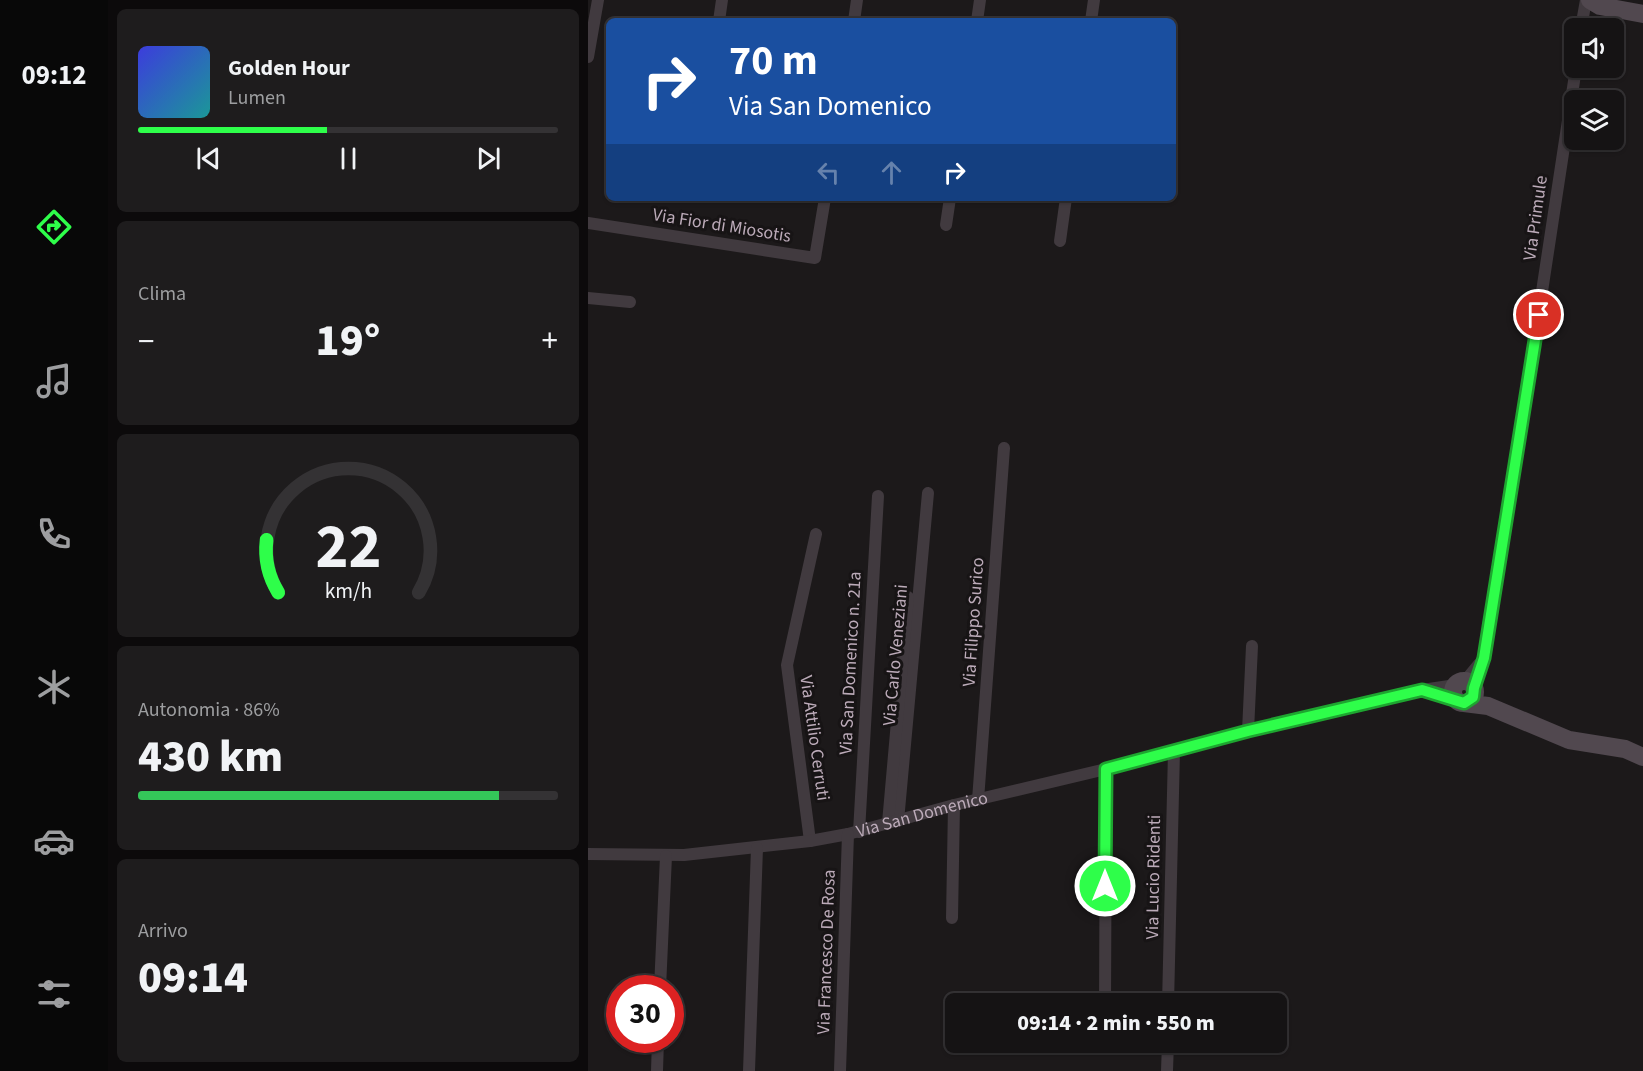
<!DOCTYPE html>
<html lang="it">
<head>
<meta charset="utf-8">
<style>
  :root { --surface:#151314; --page:#1e1c1d; --text:#f1f3f6; --muted:#9d9ea0; --line:#343234; --accent:#2efe4a }
  body { margin:0; font-family:"Source Sans 3",sans-serif; background:var(--page); color:var(--text); height:100vh; display:flex; flex-direction:column; font-size:22px; white-space:nowrap }
  * { box-sizing:border-box; margin:0 }
  p { font-size:20px; color:var(--muted) }
  .icon { flex:none; width:33px; height:33px; fill:none; stroke:currentColor; stroke-width:2; stroke-linecap:round; stroke-linejoin:round }
  .map { position:relative; flex:1; overflow:hidden }
  .details { display:flex; flex-direction:column; gap:9px; padding:9px; background:#0c0a0b; width:480px }
  .details>* { flex:none }
  .top-card { position:absolute; left:18px; top:18px; width:570px; height:183px; border-radius:9px; box-shadow:0 2px 4px #0004,0 0 0 2px var(--line); background:#1a4fa0; color:#fff; overflow:hidden }
  .fabs { position:absolute; left:976px; top:18px; display:grid; gap:12px }
  .fabs a { display:grid; place-items:center; width:60px; height:60px; border-radius:9px; background:var(--surface); box-shadow:0 2px 4px #0004,0 0 0 2px var(--line); font-size:30px }
  .speed { position:absolute; left:18px; top:975px; display:flex; gap:12px; font-size:30px; font-weight:700; text-align:center }
  .speed>* { display:grid; place-content:center; width:78px; height:78px; border-radius:50%; background:var(--surface); box-shadow:0 2px 4px #0004,0 0 0 2px var(--line); line-height:1 }
  .speed .limit { border:9px solid #d22; background:#fff; color:#111 }
  .pin { position:absolute; display:grid; place-items:center; width:51px; height:51px; color:#fff; margin:-26px; border:3px solid #fff; border-radius:50%; box-shadow:0 2px 6px #0007 }
  .me { position:absolute; width:66px; margin:-33px; rotate:0deg; stroke-linejoin:round; filter:drop-shadow(0 0 4px #0008) }
  .turn { display:flex; align-items:center; gap:21px; height:126px; padding:0 24px; font-size:27px }
  .turn .icon { width:78px; height:78px; stroke-width:2.5 }
  .turn b { display:block; font-size:42px; line-height:51px }
  .lanes { display:flex; align-items:center; height:57px; padding:0 24px; background:#0003; justify-content:center; gap:30px; direction:ltr }
  .lanes .off { opacity:.35 }
  .big { font-size:45px; font-weight:800; line-height:1.1 }
  .details .widget { flex:1; display:flex; flex-direction:column; justify-content:center; gap:9px; min-width:0; padding:0 21px; border-radius:9px; background:var(--page) }
  .details .dial { align-items:center; gap:0 }
  .dial svg { height:156px; overflow:visible; fill:none; stroke:var(--line); stroke-width:7; stroke-linecap:round; text-anchor:middle }
  .dial text { fill:var(--text); stroke:none }
  .song { display:flex; align-items:center; gap:18px }
  .cover { width:72px; height:72px; border-radius:9px; background:linear-gradient(135deg,hsl(240 70% 55%),hsl(180 70% 35%)) }
  .played { height:6px; border-radius:3px; background:linear-gradient(90deg,var(--accent) 45%,var(--line) 45%) }
  .keys { display:flex; justify-content:space-around; direction:ltr }
  .heat { display:flex; justify-content:space-between; align-items:center; font-size:33px; direction:ltr }
  .charge { height:9px; border-radius:4px; background:linear-gradient(90deg,#34c759 86%,var(--line) 0) }
  .trip { position:absolute; left:357px; top:993px; width:342px; height:60px; border-radius:9px; background:var(--surface); box-shadow:0 2px 4px #0004,0 0 0 2px var(--line); font-weight:800; line-height:60px; text-align:center }
  main { display:flex; flex:1; min-height:0 }
  .tabs { display:flex; flex-direction:column; width:108px; justify-content:space-around; align-items:center; background:#080808; color:var(--muted) }
  .tabs .icon { width:42px; height:42px }
  .tabs .on { color:var(--accent) }
  .tabs b { font-size:27px; color:var(--text) }
  .map>svg:first-child { display:block }
  .lines { fill:none; stroke-linecap:round; stroke-linejoin:round }
  .street { stroke:#413a3f; stroke-width:12 }
  .secondary { stroke:#51484f; stroke-width:18 }
  .route-casing { stroke:#1ea530; stroke-width:15 }
  .route { stroke:#2efe4a; stroke-width:10 }
  .labels { text-anchor:middle; stroke-width:6; stroke-linejoin:round; paint-order:stroke }
  .street-label { font-size:18px; fill:#bcabb9; stroke:#171415 }
</style>
</head>
<body>
<main>
<nav class="tabs">
<b>09:12</b>
<svg class="icon on" aria-label="directions" viewBox="0 0 24 24"><path d="M12 3l9 9-9 9-9-9zM9 14v-3h6M13 9l2 2-2 2"/></svg>
<svg class="icon" aria-label="music" viewBox="0 0 24 24"><path d="M9 18V5l10-2v13"/><circle cx="6" cy="18" r="3"/><circle cx="16" cy="16" r="3"/></svg>
<svg class="icon" aria-label="phone" viewBox="0 0 24 24"><path d="M5 4h4l2 5-3 2q2 4 5 5l2-3 5 2v4C11 20 4 13 5 4z"/></svg>
<svg class="icon" aria-label="climate" viewBox="0 0 24 24"><path d="M12 3v18M4 7l16 10M4 17L20 7"/></svg>
<svg class="icon" aria-label="car" viewBox="0 0 24 24"><path d="M5 17H2v-5l4-1 3-4h7l3 4 3 1v5h-3M9 17h6M6 11h13"/><circle cx="7" cy="17" r="2"/><circle cx="17" cy="17" r="2"/></svg>
<svg class="icon" aria-label="filters" viewBox="0 0 24 24"><path d="M4 7h16M4 17h16"/><circle cx="9" cy="7" r="2"/><circle cx="15" cy="17" r="2"/></svg>
</nav>
<section class="details">
<div class="widget">
<div class="song"><i class="cover"></i><div><b>Golden Hour</b><p>Lumen</p></div></div>
<div class="played"></div>
<div class="keys"><svg class="icon" aria-label="previous" viewBox="0 0 24 24"><path d="M18 5L8 12l10 7zM5 5v14"/></svg><svg class="icon" aria-label="pause" viewBox="0 0 24 24"><path d="M8 5v14M16 5v14"/></svg><svg class="icon" aria-label="next" viewBox="0 0 24 24"><path d="M6 5l10 7-10 7zM19 5v14"/></svg></div>
</div>
<div class="widget"><p>Clima</p>
<div class="heat"><a>−</a><b class="big">19°</b><a>+</a></div>
</div>
<div class="widget dial"><svg viewBox="0 0 100 80">
<path d="M14 69A42 42 0 1 1 86 69"/>
<path d="M14 69A42 42 0 0 1 8 42" stroke="#2efe4a"/>
<text x="50" y="56" font-size="32" font-weight="700">22</text>
<text x="50" y="72" font-size="11">km/h</text>
</svg></div>
<div class="widget"><p>Autonomia · 86%</p><b class="big">430 km</b><div class="charge"></div></div>
<div class="widget"><p>Arrivo</p><b class="big">09:14</b></div>
</section>
<div class="map">
<svg width="1055" height="1071" viewBox="0 0 1055 1071">
  <rect width="100%" height="100%" fill="#1c191a"/>
  <g class="lines">
    <g class="street">
      <path d="M131,21L134,0"/>
      <path d="M266,21L269,0"/>
      <path d="M389,21L392,0"/>
      <path d="M503,21L506,0"/>
      <path d="M993,28L998,0"/>
      <path d="M0,57L10,0"/>
      <path d="M0,223L227,258L237,198"/>
      <path d="M358,225L362,198"/>
      <path d="M472,241L478,198"/>
      <path d="M0,298L42,302"/>
      <path d="M877,681L891,664"/>
      <path d="M886,688L896,658L930,449L988,68"/>
      <path d="M838,691L870,701"/>
      <path d="M660,731L664,646"/>
      <path d="M390,800L416,448"/>
      <path d="M310,821L340,493"/>
      <path d="M300,823L320,597"/>
      <path d="M271,832L290,496"/>
      <path d="M222,841L199,665L228,534"/>
      <path id="s1" d="M0,854L96,855L222,841L260,834L366,805L518,769L660,731L834,690L868,685"/>
      <path d="M364,918L366,805"/>
      <path d="M72,988L78,856"/>
      <path d="M517,1004L518,769"/>
      <path d="M580,1004L586,751"/>
      <path d="M69,1071L70,1040"/>
      <path d="M161,1071L169,848"/>
      <path d="M252,1071L260,834"/>
      <path d="M579,1071L580,1042"/>
    </g>
    <path class="secondary" d="M1002,0L1012,6L1055,14
      M865 692a11 11 0 1 1 22 0a11 11 0 1 1-22 0Z
      M876,703L900,706L981,740L1037,749L1055,757"/>
  </g>
  <g class="lines">
    <defs>
      <path id="route" d="M517,886L518,769L660,731L834,690L876,703L885,697L886,688L896,658L951,315"/>
    </defs>
    <use href="#route" class="route-casing"/>
    <use href="#route" class="route"/>
  </g>
  <g class="labels">
    <g class="street-label">
      <text transform="translate(947 218) rotate(-82)" y="6">Via Primule</text>
      <text transform="translate(134 225) rotate(9)" y="6">Via Fior di Miosotis</text>
      <text transform="translate(385 622) rotate(-86)" y="6">Via Filippo Surico</text>
      <text transform="translate(307 655) rotate(-85)" y="6">Via Carlo Veneziani</text>
      <text transform="translate(262 663) rotate(-87)" y="6">Via San Domenico n. 21a</text>
      <text transform="translate(227 738) rotate(82)" y="6">Via Attilio Cerruti</text>
      <text dy="6" stroke="none"><textPath href="#s1" startOffset="338">Via San Domenico</textPath></text>
      <text transform="translate(565 877) rotate(-89)" y="6">Via Lucio Ridenti</text>
      <text transform="translate(238 952) rotate(-88)" y="6">Via Francesco De Rosa</text>
    </g>
  </g>
</svg>
<div class="fabs">
<a><svg class="icon" aria-label="sound" viewBox="0 0 24 24"><path d="M4 9h4l5-4v14l-5-4H4zM17 9q2 3 0 6"/></svg></a>
<a><svg class="icon" aria-label="layers" viewBox="0 0 24 24"><path d="M12 4l9 5-9 5-9-5zM3 14l9 5 9-5"/></svg></a>
</div>
<div class="speed"><div class="limit">30</div></div>
<div class="pin" style="left:951px;top:315px;background:#d93025"><svg class="icon" aria-label="arrive" viewBox="0 0 24 24"><path d="M6 21V4h12l-3 4 3 4H6"/></svg></div>
<svg class="me" style="left:517px;top:886px" viewBox="-20 -20 40 40"><circle r="17" fill="#2efe4a" stroke="#fff" stroke-width="3"/><path d="M0-11L8 9 0 5-8 9z" fill="#fff"/></svg>
<div class="trip">09:14 · 2 min · 550 m</div>
<div class="top-card">
<div class="turn"><svg class="icon" aria-label="right" viewBox="0 0 24 24"><path d="M7 20v-9h11M14 6l5 5-5 5"/></svg><div><b>70 m</b>Via San Domenico</div></div>
<div class="lanes"><svg class="icon off" aria-label="left" viewBox="0 0 24 24"><path d="M17 20v-9H6M10 6l-5 5 5 5"/></svg><svg class="icon off" aria-label="ahead" viewBox="0 0 24 24"><path d="M12 20V5M6 11l6-6 6 6"/></svg><svg class="icon" aria-label="right" viewBox="0 0 24 24"><path d="M7 20v-9h11M14 6l5 5-5 5"/></svg></div>
</div>
</div>
</main>
</body>
</html>
